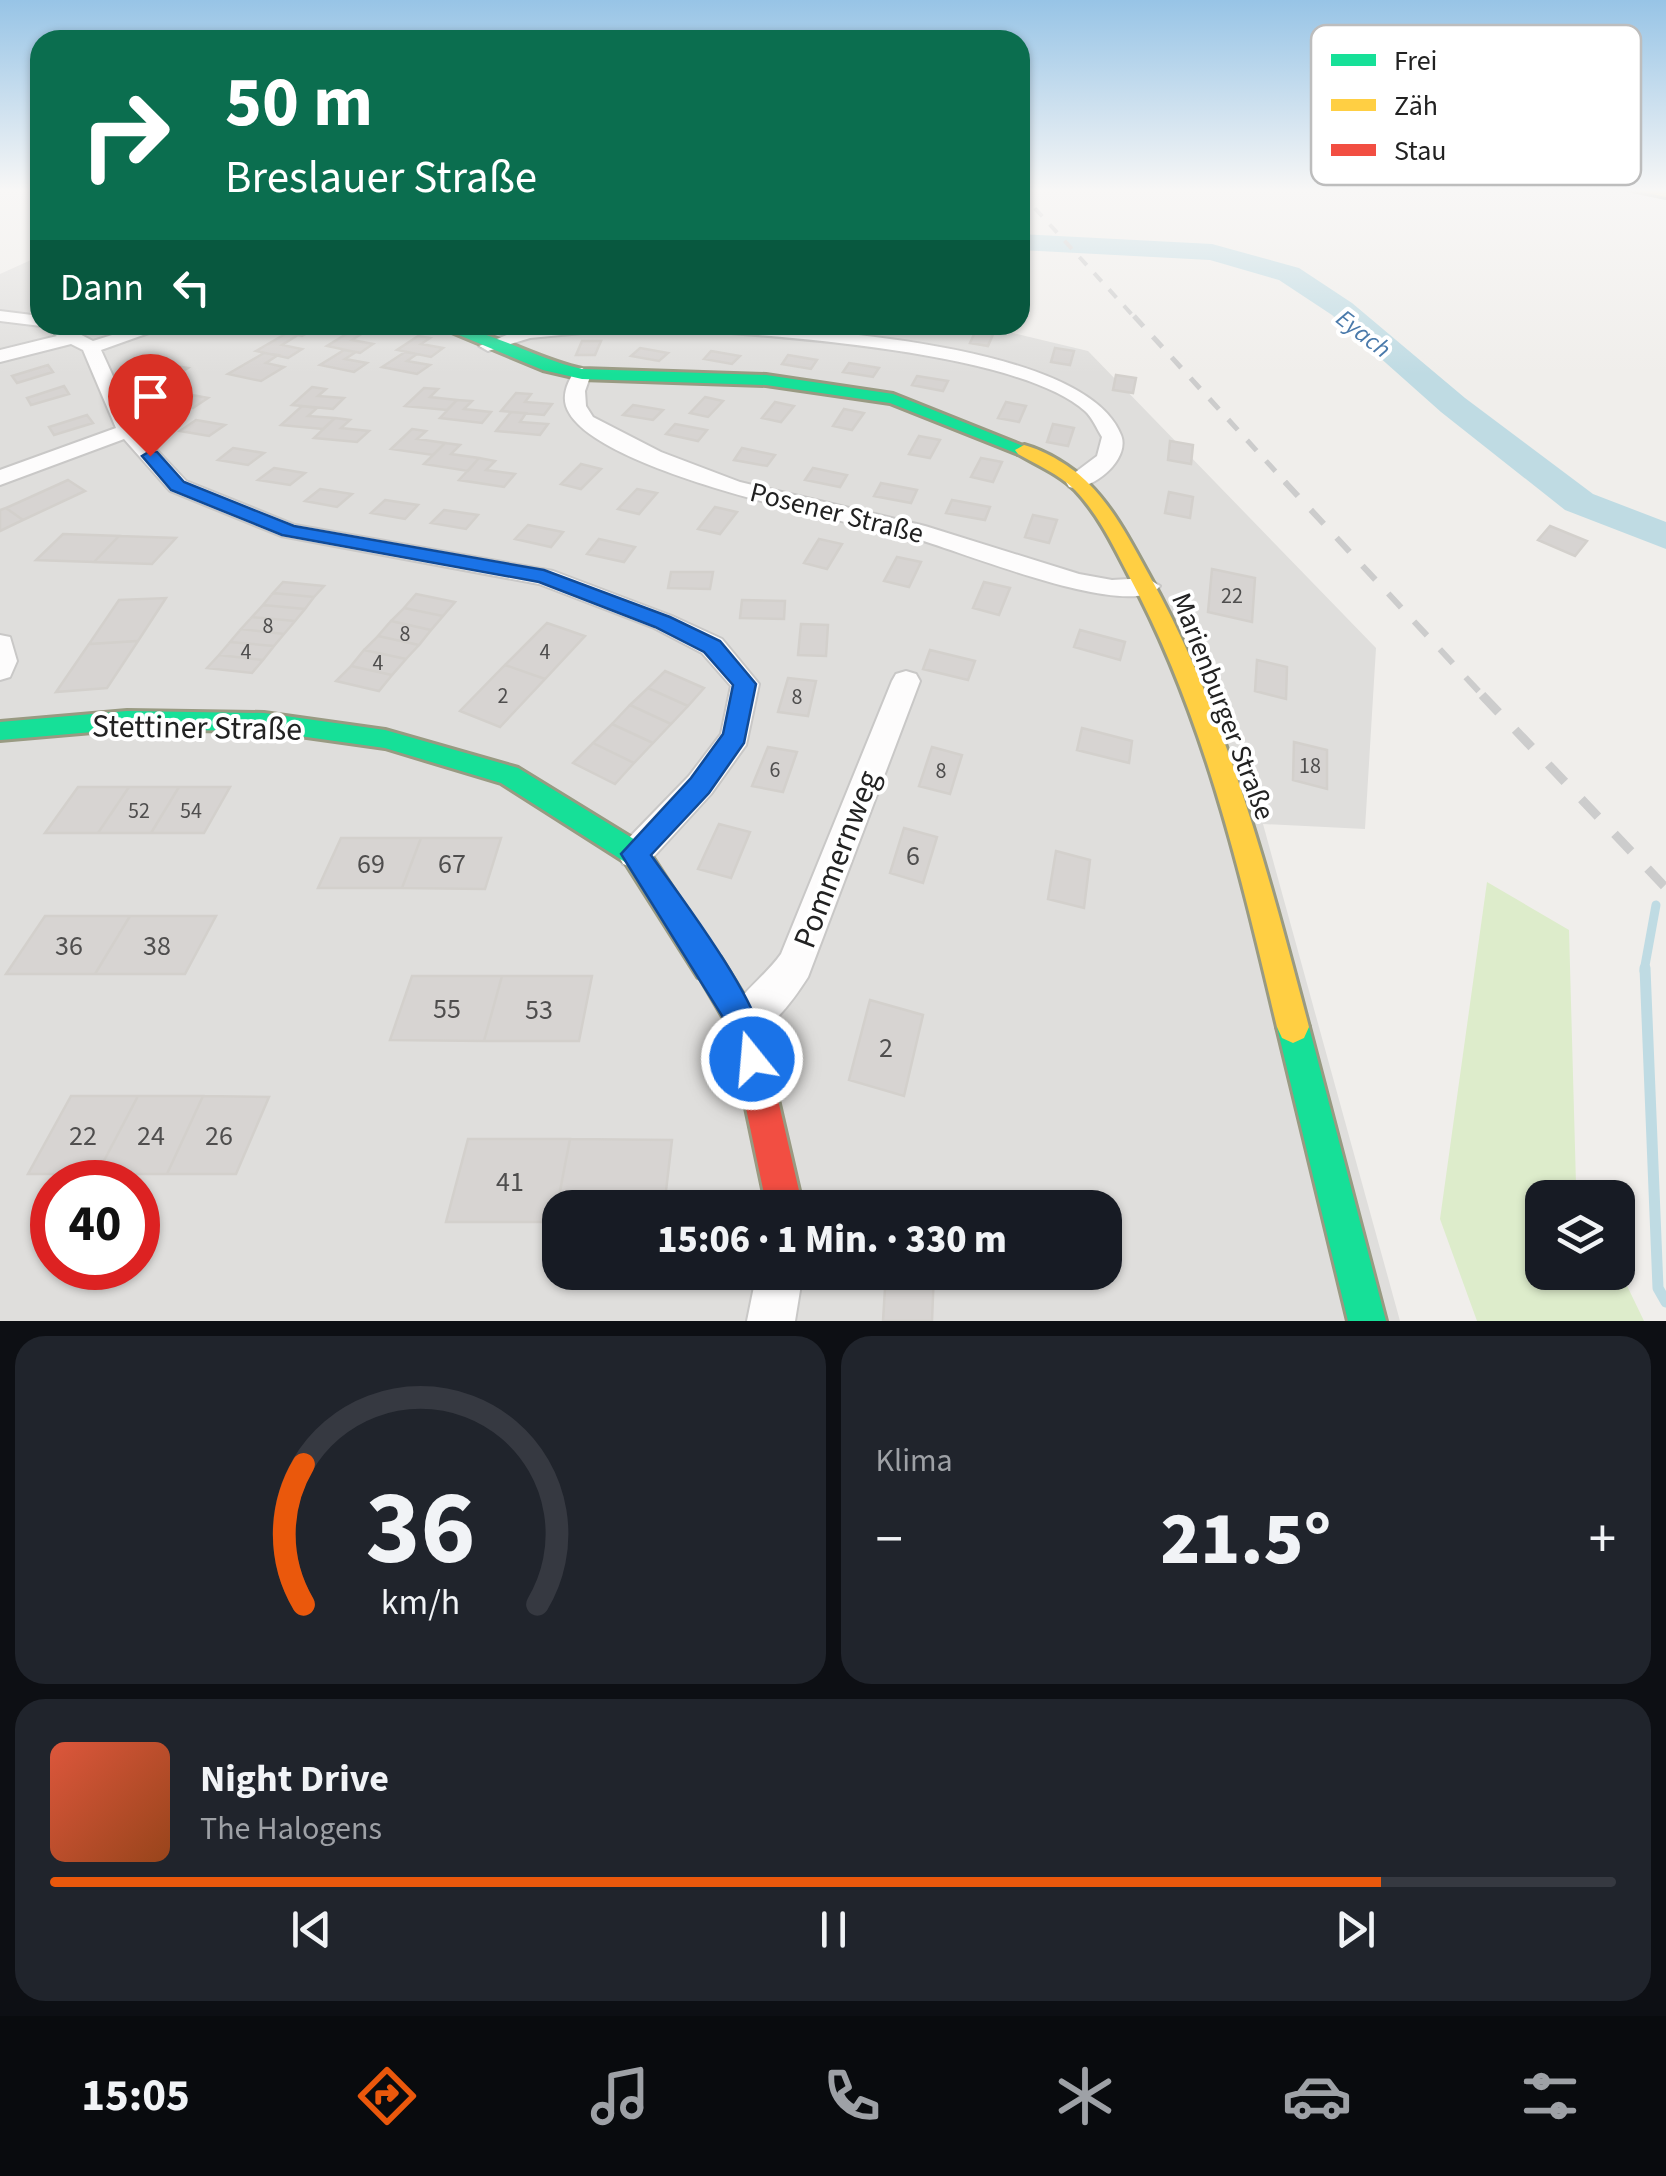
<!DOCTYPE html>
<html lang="de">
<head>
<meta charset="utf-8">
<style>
  :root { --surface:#171b24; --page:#20242c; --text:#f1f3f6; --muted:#9ea1a6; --line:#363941; --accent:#ea580c }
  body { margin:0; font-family:"Source Sans 3",sans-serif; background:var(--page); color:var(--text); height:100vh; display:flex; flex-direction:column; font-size:38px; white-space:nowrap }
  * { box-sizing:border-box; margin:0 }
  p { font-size:32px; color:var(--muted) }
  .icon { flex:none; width:55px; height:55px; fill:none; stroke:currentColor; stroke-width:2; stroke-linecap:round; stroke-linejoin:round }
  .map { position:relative; height:1321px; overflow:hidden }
  .sheet { display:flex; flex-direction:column; gap:15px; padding:15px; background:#0d0f14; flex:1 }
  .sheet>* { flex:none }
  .top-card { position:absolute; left:30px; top:30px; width:1000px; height:305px; border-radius:30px; box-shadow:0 2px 8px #0004; background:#0b6e4f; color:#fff; overflow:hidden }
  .buttons { position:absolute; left:1525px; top:1180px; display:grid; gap:20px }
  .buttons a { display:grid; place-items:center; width:110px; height:110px; border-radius:20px; background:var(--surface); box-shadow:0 2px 8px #0004; font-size:50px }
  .speed { position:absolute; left:30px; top:1160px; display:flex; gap:20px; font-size:50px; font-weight:700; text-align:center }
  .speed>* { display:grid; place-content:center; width:130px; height:130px; border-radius:50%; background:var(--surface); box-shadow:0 2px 8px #0004; line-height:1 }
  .speed .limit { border:15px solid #d22; background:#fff; color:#111 }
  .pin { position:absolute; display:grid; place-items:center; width:85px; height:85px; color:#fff; margin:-102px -42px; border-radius:50% 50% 50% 0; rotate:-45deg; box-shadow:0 0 10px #0007 }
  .pin .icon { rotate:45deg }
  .me { position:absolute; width:110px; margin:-55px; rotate:343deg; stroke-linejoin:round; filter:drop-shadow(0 0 8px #0008) }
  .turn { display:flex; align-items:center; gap:35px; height:210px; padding:0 30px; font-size:45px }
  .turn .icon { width:130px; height:130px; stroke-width:2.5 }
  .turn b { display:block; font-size:70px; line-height:85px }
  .then { display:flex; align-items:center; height:95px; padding:0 30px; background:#0003; gap:20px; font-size:38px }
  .big { font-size:75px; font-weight:800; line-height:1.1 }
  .sheet .card { flex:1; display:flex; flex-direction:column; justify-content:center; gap:15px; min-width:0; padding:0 35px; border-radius:30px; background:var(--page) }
  .sheet .dial { align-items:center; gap:0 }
  .dial svg { height:260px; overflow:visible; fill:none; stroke:var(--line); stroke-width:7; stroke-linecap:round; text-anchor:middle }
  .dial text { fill:var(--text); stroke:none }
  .song { display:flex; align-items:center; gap:30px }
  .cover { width:120px; height:120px; border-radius:15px; background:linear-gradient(135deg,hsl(10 70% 55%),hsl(20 70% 35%)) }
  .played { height:10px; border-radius:5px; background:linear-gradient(90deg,var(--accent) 85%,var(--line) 85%) }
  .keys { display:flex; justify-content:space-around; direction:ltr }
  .heat { display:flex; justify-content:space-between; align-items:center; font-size:55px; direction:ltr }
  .sheet .tiles { flex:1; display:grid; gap:15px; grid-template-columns:1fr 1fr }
  .card:last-child { grid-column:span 2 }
  .trip { position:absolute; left:542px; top:1190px; width:580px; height:100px; border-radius:30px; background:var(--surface); box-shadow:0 2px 8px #0004; font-weight:800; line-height:100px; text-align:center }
  .menu { display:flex; height:160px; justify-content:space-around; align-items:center; background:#090b0e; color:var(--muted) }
  .menu .icon { width:70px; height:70px }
  .menu .on { color:var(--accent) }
  .menu b { font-size:45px; color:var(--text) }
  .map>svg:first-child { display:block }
  .residential { fill:#dfdedc; fill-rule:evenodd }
  .grass { fill:#ddeccb }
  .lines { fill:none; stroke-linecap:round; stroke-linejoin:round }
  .stream-far1 { stroke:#bfdbe3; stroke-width:9 }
  .stream { stroke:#bfdbe3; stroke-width:11 }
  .river { fill:#bfdbe3; fill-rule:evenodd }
  .building { fill:#d7d4d2; stroke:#d3d0cc; stroke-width:2.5 }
  .street-casing { stroke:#c9c8c7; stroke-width:4 }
  .fast-casing { stroke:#999a82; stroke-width:6 }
  .slow-casing { stroke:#999a82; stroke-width:6 }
  .jam-casing { stroke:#999a82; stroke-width:6 }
  .street { fill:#fdfcfc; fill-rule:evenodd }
  .fast { fill:#16e098; fill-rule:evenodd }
  .slow { fill:#ffcf43; fill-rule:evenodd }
  .jam { fill:#f24e42; fill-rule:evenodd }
  .rail-far3 { stroke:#ccc; stroke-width:4; stroke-dasharray:11 11; stroke-linecap:butt }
  .rail-far2 { stroke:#ccc; stroke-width:5; stroke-dasharray:14 14; stroke-linecap:butt }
  .rail-far1 { stroke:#ccc; stroke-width:6; stroke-dasharray:19 19; stroke-linecap:butt }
  .rail { stroke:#ccc; stroke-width:9; stroke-dasharray:24 24; stroke-linecap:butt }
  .route { fill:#1a73e8; stroke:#114b97; stroke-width:2.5 }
  .labels { text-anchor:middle; stroke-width:8; stroke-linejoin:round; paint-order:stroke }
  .number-label { font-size:22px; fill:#4f4e4e }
  .far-water-label { font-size:25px; font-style:italic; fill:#4a7aab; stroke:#fff }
  .street-label { font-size:28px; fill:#222; stroke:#fff }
  .near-number-label { font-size:28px; fill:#4f4e4e }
  .near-street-label { font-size:32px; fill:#222; stroke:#fff }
  .key { fill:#fff; stroke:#bdbdbd; stroke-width:2.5 }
  .key-label { font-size:28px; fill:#222 }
</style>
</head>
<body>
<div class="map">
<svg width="1666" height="1321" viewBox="0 0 1666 1321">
  <rect width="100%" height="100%" fill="#f0eeeb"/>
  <path class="residential" d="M31,260L40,261V325H979L1088,351L1376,648L1365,829L1263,824L1400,1321H0V274ZM52,1182H138V1268H52ZM560,1208H1105V1272H560Z"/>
  <path class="grass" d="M1487,882L1569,930L1576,1184L1583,1197L1542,1198V1272H1618V1267L1644,1321H1477L1440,1219Z"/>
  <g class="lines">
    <path class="stream-far1" d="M1644,971L1656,905"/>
    <path class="stream" d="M1645,968L1658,1288L1666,1302"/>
    <path class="river" d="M1020,234L1212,244L1299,268L1352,303L1465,398L1593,494L1666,522V549L1565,510L1441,412L1332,315L1279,280L1210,260L1020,250Z"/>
  </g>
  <path class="building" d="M279,325H302L316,328L302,336L271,329Z
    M343,325H376L383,326L371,334L338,328Z
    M976,330L994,332L988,346L970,343Z
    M351,331L363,333L352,340L373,344L360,353L327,346Z
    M287,333L298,335L282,345L302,349L288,358L256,351Z
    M418,336L430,338L421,344L443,348L431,357L397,350Z
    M582,341H601L595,355H576Z
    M640,348L668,353L659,361L631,356Z
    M1055,348L1074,351L1070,365L1051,362Z
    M344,350L356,352L345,359L367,363L354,372L320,365Z
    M711,351L740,356L732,364L704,359Z
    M405,352L417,354L407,361L430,365L417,374L382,367Z
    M264,353L278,355L266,363L284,367L261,381L228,374Z
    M788,355L817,360L811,369L782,364Z
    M849,363L879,368L873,377L843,372Z
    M162,364L188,368L173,377L147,373Z
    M48,365L53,372L17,383L12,376Z
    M1116,375L1136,378L1133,393L1113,390Z
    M917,376L948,381L943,391L912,385Z
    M64,386L69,394L31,405L27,398Z
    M312,387L326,389L318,396L344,398L333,409L292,405Z
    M424,388L438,389L430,397L457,400L447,410L405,406Z
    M181,393L208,398L193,408L166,403Z
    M516,393L531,394L525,402L552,404L544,415L501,411Z
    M705,397L723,401L708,417L690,413Z
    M457,400L472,401L464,409L491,412L482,423L440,418Z
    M775,402L794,406L781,422L762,418Z
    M1006,402L1026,406L1019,422L998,418Z
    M633,405L663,410L653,420L623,415Z
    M302,406L317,408L308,416L335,418L323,429L281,425Z
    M844,409L864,413L852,430L833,426Z
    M511,412L526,413L520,422L548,424L540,435L496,431Z
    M87,415L93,423L54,435L49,427Z
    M335,418L350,420L341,428L369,431L357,442L314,438Z
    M196,420L225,425L209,436L180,431Z
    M675,424L707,430L698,441L666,434Z
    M1053,424L1074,428L1068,446L1047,442Z
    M412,429L426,431L417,439L445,443L433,455L391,449Z
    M919,436L940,440L930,458L909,454Z
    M1170,441L1193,445L1191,464L1168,460Z
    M445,443L460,445L451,454L479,458L468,471L424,464Z
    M233,448L264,453L248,465L218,460Z
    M742,448L775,455L767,466L734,460Z
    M479,458L495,461L486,470L515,474L504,487L459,480Z
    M981,458L1002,462L993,482L971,477Z
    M581,464L601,469L581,489L561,484Z
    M274,468L305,473L290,485L258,480Z
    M813,468L847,475L840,487L805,480Z
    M68,480L85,491L23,520L6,508Z
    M881,483L917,490L911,503L874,496Z
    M320,489L352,494L337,507L305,501Z
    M637,489L657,493L639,514L618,509Z
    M1169,492L1193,497L1190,518L1165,513Z
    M385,500L418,505L405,519L371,513Z
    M952,500L990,507L985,520L946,513Z
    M715,507L737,512L720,534L698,529Z
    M6,508L23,520L0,531V510Z
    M444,510L478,515L466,529L431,523Z
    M1033,515L1057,520L1049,543L1025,537Z
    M528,525L563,532L551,547L515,539Z
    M1550,526L1587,541L1575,556L1538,540Z
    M63,534L119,536L94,562L36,560Z
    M119,536L176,538L152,564L94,562Z
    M599,539L635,547L624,562L587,554Z
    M819,539L842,544L827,569L804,563Z
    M897,557L921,562L909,587L884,581Z
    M1212,569L1255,578L1252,622L1208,612Z
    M671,572H713L710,589L668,588Z
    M283,582L324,586L314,597L273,593Z
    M984,582L1010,588L999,615L973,608Z
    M273,593L314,597L305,609L263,605Z
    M416,594L455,602L443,616L404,608Z
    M166,598L138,641L89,644L119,600Z
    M742,600L785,601L784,619L740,618Z
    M263,605L305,609L295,621L252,617Z
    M404,608L443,616L431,630L391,621Z
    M252,617L295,621L284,634L241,629Z
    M391,621L431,630L419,645L378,636Z
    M547,623L585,636L545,679L505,665Z
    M801,624L828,625L826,656L798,655Z
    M241,629L284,634L274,646L230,642Z
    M1080,630L1125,642L1120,660L1074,647Z
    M378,636L419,645L406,659L364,650Z
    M138,641L107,688L56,692L89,644Z
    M230,642L274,646L263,660L219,655Z
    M364,650L406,659L392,675L351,666Z
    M930,650L975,661L968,680L923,669Z
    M219,655L263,660L252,673L207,668Z
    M1257,660L1287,667L1286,699L1255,691Z
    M505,665L545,679L500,727L460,711Z
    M351,666L392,675L379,691L336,681Z
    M665,671L704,688L688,706L648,688Z
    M788,678L816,681L808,716L778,712Z
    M648,688L688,706L671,724L630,705Z
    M630,705L671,724L653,743L612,724Z
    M612,724L653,743L634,763L593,743Z
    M1082,728L1132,741L1129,763L1077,750Z
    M1294,742L1327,750V789L1293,780Z
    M593,743L634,763L615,784L573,763Z
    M768,747L797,752L783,792L752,786Z
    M932,747L962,755L950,794L919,786Z
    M78,787H129L98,833H45Z
    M129,787H179L151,833H98Z
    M179,787H230L204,833H151Z
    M719,824L750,832L731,878L698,869Z
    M904,828L937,837L923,883L890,873Z
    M341,838H421L402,888H318Z
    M421,838H501L485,889L402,888Z
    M1056,851L1090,860L1084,908L1048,899Z
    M45,916H130L95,974H6Z
    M130,916H216L185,974H95Z
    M412,976H502L484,1041L390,1040Z
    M502,976H592L579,1041H484Z
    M870,1000L923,1015L904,1096L849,1080Z
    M71,1096H138L97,1174H28Z
    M138,1096H203L167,1174H97Z
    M203,1096L269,1097L236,1174H167Z
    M468,1139H570L554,1222H446Z
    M570,1139L672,1140L664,1208H560V1222H554Z
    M886,1272H934L932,1321H883Z"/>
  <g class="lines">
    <defs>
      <path id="street" d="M0,311L40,316V325H62L93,341L144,325H171L101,350L137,429L186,481L295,525L553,571L672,616L722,639L759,684L746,745L711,794L647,864L635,868L623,864L618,854L623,844L689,776L721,734L731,686L702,653L654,628L539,584L281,536L170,491L124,439L0,485V470L116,428L83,350L71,344L0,362V350L57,336L41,326L0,321Z
        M557,325H622L613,330L530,338L488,351L479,346L522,329Z
        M680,325C772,325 1083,338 1121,435C1131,459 1092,492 1069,487L1066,482L1069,477L1097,456L1102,437C1097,429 1092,417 1085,411C1019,352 780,336 689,330Z
        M582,368L591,374L585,391L586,406L593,417L661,452L740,482L925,526L1079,574L1112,580L1147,578L1160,586C1132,624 949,546 907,536C843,521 586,470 566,406C562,393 569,380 575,370Z
        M0,635L10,637L17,661L10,677L0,680Z
        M906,671L916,674L920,681L808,977C792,1002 772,1029 744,1041L730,1035L725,1022C736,996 764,978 781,954L892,681L896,674Z
        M757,1272H803L795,1321H747Z"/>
      <path id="fast" d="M435,325C484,325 533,359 582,369L766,375L893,394L1033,450L1030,454H1018L890,403L766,385L582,379L543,370Z
        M127,711L264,713L385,730L518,768L645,846L724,967L720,977L709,981L698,977L625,862L501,783L385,748L264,731L127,729L0,740V722Z
        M1293,1011L1304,1016L1309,1027L1386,1321H1348L1277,1027L1282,1016Z"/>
      <path id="slow" d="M1627,189L1666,191V197Z
        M1024,445C1046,451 1073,467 1089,484C1114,509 1131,542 1148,573C1227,714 1268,872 1309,1027L1304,1038L1293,1043L1282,1038L1277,1027C1240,872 1204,715 1128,574C1113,545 1098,514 1075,490C1059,474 1037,465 1018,454L1015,450Z"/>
      <path id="jam" d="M709,953L720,957L760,1022L803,1208H767L729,1027L694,967L698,957Z"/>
    </defs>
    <use href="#street" class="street-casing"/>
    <use href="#fast" class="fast-casing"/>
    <use href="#slow" class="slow-casing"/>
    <use href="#jam" class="jam-casing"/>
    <use href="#street" class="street"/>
    <use href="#fast" class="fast"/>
    <use href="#slow" class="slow"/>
    <use href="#jam" class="jam"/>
    <path class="rail-far3" d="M1020,192L1136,319"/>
    <path class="rail-far2" d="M1134,316L1287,484"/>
    <path class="rail-far1" d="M1285,482L1484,697"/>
    <path class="rail" d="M1482,695L1666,888"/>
  </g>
  <linearGradient id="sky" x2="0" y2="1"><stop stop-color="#97c4e6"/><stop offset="0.51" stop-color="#f8f7f6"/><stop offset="1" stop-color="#f8f7f6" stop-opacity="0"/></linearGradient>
  <rect width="1666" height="374" fill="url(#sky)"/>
  <path class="route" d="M150,451L157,452L184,482L294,526L544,570L670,617L720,641L756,684L744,743L709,793L651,855C679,896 782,1026 764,1070L752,1075L741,1070L729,1027L621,854L691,778L723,734L733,685L704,652L655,627L539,582L282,535L171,490L142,456Z"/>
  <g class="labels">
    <g class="number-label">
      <text x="1232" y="603">22</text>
      <text x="268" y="633">8</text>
      <text x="405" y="641">8</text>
      <text x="246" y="659">4</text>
      <text x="545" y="659">4</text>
      <text x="378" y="670">4</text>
      <text x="503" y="703">2</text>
      <text x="797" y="704">8</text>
      <text x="1310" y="773">18</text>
      <text x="775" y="777">6</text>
      <text x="941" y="778">8</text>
      <text x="139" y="818">52</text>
      <text x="191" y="818">54</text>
    </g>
    <g class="far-water-label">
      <text transform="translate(1364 333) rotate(38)" y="9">Eyach</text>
    </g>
    <g class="street-label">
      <text transform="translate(837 512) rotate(14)" y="10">Posener Straße</text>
      <text transform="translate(1224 706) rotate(69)" y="10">Marienburger Straße</text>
    </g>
    <g class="near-number-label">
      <text x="913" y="865">6</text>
      <text x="371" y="873">69</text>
      <text x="452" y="873">67</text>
      <text x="69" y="955">36</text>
      <text x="157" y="955">38</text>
      <text x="447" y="1018">55</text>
      <text x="539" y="1019">53</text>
      <text x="886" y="1057">2</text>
      <text x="83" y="1145">22</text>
      <text x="151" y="1145">24</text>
      <text x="219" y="1145">26</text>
      <text x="510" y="1191">41</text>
    </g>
    <g class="near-street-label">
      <text transform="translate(197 727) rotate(1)" y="11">Stettiner Straße</text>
      <text transform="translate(836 859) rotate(-69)" y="11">Pommernweg</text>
    </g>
  </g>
  <rect x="1311" y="25" width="330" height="160" rx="15" class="key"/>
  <rect x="1331" y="54" width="45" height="12" fill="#16e098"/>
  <rect x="1331" y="99" width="45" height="12" fill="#ffcf43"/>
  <rect x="1331" y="144" width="45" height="12" fill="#f24e42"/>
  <g class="key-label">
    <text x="1394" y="70">Frei</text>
    <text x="1394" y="115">Zäh</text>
    <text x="1394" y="160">Stau</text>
  </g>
</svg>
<div class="buttons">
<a><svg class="icon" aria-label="layers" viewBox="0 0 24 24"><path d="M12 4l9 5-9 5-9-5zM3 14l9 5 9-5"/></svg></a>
</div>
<div class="speed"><div class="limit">40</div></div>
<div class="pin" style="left:150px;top:456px;background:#d93025"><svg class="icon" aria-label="arrive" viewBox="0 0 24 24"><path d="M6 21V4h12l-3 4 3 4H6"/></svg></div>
<svg class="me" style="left:752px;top:1059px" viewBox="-20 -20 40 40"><circle r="17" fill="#1a73e8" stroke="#fff" stroke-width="3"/><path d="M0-11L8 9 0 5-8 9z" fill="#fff"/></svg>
<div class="trip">15:06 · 1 Min. · 330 m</div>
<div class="top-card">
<div class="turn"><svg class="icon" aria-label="right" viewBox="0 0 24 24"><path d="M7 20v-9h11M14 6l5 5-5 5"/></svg><div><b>50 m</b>Breslauer Straße</div></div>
<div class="then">Dann<svg class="icon" aria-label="left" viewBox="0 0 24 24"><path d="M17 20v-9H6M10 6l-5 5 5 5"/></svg></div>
</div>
</div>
<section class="sheet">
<div class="tiles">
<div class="card dial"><svg viewBox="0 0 100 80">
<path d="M14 69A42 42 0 1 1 86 69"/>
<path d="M14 69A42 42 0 0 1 14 26" stroke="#ea580c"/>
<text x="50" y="56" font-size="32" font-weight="700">36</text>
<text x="50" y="72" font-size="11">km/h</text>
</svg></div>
<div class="card"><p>Klima</p>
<div class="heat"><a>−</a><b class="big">21.5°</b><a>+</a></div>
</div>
<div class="card">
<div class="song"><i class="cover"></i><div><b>Night Drive</b><p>The Halogens</p></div></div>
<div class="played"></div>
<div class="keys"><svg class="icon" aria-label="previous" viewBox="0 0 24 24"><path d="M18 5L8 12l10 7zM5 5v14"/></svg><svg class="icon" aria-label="pause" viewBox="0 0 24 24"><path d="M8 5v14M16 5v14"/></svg><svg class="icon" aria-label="next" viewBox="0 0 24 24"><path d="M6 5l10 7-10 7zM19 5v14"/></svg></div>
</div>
</div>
</section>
<nav class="menu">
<b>15:05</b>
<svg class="icon on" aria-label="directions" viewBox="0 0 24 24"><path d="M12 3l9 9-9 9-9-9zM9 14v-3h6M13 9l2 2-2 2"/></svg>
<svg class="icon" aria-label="music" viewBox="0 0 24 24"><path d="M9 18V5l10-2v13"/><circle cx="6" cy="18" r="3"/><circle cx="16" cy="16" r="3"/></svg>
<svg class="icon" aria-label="phone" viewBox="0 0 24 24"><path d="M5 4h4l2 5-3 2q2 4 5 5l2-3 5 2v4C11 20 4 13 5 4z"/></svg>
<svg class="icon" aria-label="climate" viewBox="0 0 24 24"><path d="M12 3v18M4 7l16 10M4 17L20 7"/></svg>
<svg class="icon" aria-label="car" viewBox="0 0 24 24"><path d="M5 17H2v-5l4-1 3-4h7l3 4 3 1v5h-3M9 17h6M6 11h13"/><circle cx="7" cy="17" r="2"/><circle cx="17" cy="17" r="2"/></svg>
<svg class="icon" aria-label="filters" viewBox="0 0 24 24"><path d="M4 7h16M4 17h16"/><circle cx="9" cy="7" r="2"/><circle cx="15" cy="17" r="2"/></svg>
</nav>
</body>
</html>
